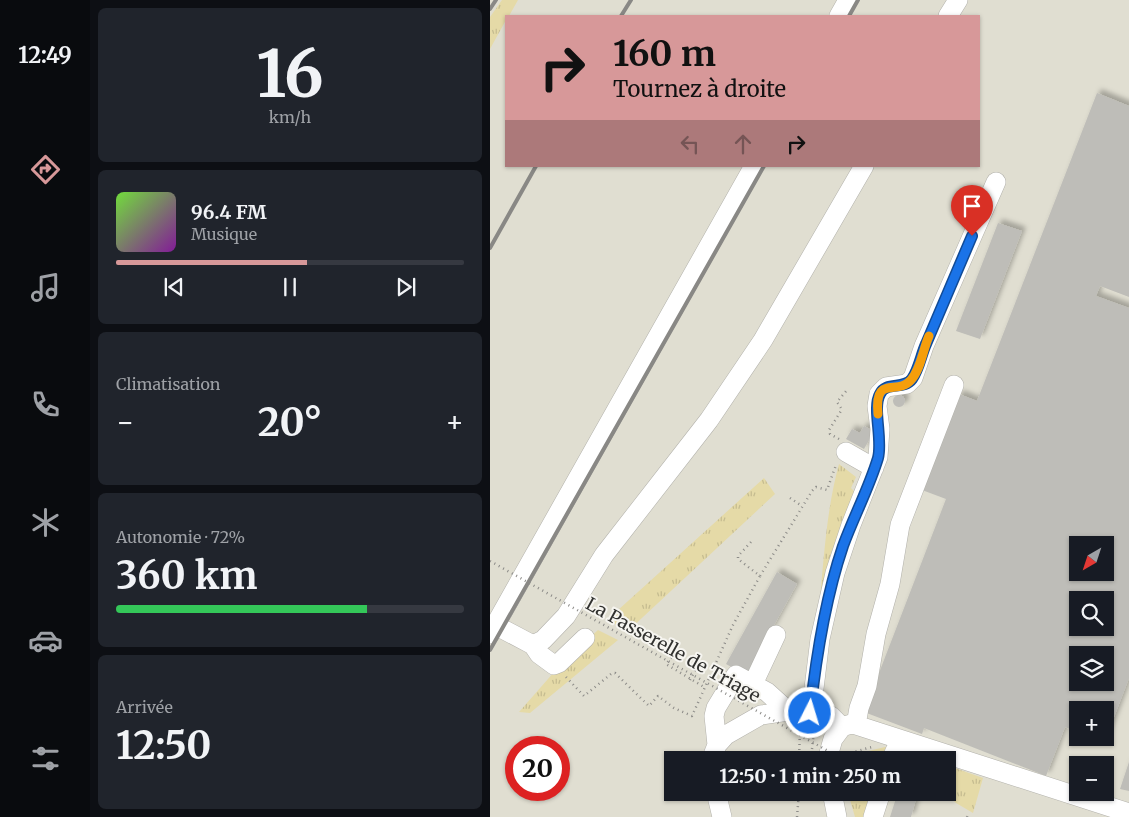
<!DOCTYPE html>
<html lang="fr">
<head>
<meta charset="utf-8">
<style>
  :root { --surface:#171b24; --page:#20242c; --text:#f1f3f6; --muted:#9ea1a6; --line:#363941; --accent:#d79899 }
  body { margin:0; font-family:Merriweather,serif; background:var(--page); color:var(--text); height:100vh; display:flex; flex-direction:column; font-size:19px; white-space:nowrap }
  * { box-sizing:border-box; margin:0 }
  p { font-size:16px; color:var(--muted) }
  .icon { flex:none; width:28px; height:28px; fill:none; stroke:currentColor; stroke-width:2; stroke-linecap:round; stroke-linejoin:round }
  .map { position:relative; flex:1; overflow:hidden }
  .drawer { display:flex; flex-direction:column; gap:8px; padding:8px; background:#0d0f14; width:400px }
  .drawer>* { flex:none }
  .banner { position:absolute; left:15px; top:15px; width:475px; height:152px; border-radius:0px; box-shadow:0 1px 4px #0004; background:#d79899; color:#111; overflow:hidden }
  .needle { width:32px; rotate:219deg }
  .fabs { position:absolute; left:579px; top:536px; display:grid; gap:10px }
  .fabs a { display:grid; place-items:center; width:45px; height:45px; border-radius:0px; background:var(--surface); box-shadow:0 1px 4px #0004; font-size:25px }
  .speed { position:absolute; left:15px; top:736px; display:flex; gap:10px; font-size:25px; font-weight:700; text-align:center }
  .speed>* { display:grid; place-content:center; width:65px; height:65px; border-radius:50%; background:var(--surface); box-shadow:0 1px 4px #0004; line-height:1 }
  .speed .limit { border:8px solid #d22; background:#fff; color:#111 }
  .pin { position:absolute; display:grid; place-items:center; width:42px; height:42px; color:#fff; margin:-51px -21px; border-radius:50% 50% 50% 0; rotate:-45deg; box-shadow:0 0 5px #0007 }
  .pin .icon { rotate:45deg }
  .me { position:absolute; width:55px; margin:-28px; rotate:5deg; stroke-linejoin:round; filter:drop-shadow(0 0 4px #0008) }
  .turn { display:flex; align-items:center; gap:18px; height:105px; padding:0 25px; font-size:22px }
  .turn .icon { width:65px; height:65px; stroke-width:2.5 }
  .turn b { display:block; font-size:35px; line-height:42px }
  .lanes { display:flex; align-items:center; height:48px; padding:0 25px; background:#0003; justify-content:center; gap:25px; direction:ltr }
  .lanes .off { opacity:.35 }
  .big { font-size:38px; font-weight:700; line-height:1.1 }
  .drawer .tile { flex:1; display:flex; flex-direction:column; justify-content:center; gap:8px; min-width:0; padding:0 18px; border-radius:8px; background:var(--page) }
  .drawer .dial { align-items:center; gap:0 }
  .dial b { font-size:65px; line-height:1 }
  .song { display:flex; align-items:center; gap:15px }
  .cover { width:60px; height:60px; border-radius:8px; background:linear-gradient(135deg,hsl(100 70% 55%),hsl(290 70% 35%)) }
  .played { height:5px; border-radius:2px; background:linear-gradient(90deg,var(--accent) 55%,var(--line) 55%) }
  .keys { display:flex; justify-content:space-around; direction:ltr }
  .heat { display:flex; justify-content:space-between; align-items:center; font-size:28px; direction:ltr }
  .charge { height:8px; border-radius:4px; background:linear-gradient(90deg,#34c759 72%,var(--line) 0) }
  .trip { position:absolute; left:174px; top:751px; width:292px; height:50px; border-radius:0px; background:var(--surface); box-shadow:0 1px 4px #0004; font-weight:700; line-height:50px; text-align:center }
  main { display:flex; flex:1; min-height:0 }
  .tabs { display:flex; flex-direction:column; width:90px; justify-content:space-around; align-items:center; background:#090b0e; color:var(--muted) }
  .tabs .icon { width:35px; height:35px }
  .tabs .active { color:var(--accent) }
  .tabs b { font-size:22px; color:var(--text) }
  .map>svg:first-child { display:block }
  .built { fill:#e0ded1; fill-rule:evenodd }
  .grass { fill:url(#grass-tufts) }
  .building { fill:#bebdb8; fill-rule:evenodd; filter:url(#shadow) }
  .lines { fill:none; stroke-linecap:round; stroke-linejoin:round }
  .minor-casing { stroke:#b2b1ab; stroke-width:20 }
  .path { stroke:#8c8b88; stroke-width:2.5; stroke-dasharray:1 4; stroke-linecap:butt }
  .minor { stroke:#fff; stroke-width:19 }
  .rail { stroke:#898885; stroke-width:4 }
  .path-bridge { stroke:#8c8b88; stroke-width:2.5; stroke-dasharray:1 4; stroke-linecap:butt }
  .route-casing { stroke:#114b97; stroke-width:12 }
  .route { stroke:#1a73e8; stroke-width:9 }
  .slow { stroke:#f59e0b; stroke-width:9 }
  .labels { text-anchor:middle; stroke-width:4; stroke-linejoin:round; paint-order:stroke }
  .street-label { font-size:18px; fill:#31312f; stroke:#f6f5f0 }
</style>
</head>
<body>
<main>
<nav class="tabs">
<b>12:49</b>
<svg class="icon active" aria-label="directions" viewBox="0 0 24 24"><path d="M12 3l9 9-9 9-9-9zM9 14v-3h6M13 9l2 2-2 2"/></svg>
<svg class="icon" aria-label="music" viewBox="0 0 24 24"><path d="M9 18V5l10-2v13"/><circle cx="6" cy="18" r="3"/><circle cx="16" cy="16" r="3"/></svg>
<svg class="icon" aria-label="phone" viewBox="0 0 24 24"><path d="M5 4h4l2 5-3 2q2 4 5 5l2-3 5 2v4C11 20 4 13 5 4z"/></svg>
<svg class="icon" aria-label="climate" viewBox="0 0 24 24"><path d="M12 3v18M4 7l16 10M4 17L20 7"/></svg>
<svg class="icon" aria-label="car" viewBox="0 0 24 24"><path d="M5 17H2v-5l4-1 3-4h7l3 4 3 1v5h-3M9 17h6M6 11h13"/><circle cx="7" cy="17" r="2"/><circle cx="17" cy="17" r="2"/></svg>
<svg class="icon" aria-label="filters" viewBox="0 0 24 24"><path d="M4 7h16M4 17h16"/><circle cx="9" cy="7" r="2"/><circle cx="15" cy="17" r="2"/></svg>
</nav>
<section class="drawer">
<div class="tile dial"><b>16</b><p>km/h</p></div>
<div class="tile">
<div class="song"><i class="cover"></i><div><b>96.4 FM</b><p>Musique</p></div></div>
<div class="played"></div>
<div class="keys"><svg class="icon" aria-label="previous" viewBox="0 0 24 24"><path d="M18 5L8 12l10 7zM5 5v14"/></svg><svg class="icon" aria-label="pause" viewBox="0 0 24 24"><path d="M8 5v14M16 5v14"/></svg><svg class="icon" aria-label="next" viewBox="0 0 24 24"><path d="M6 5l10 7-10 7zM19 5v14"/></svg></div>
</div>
<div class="tile"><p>Climatisation</p>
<div class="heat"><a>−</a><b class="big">20°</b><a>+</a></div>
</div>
<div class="tile"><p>Autonomie · 72%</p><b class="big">360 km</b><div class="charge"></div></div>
<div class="tile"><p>Arrivée</p><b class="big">12:50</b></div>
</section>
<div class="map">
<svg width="639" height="817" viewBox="0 0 639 817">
  <defs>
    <pattern id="grass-tufts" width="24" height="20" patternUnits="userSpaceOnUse" patternTransform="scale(1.25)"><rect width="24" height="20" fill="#e5daa7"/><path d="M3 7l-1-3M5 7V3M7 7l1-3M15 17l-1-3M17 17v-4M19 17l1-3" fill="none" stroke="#c5bc90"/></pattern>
    <filter id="shadow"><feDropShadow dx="4" dy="-4" stdDeviation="2.5" flood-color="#0004"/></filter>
  </defs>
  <rect width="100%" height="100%" fill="#e9e8e3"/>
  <path class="built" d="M0,0H639V817H0ZM16,16H489V166H16ZM588,545H615V572H588ZM588,600H615V628H588ZM588,655H615V682H588ZM588,710H615V738H588ZM26,748H69V790H26ZM182,760H458V792H182ZM588,765H615V792H588Z"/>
  <path class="grass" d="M12,0H28L19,16H16V20L0,49V17Z
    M349,464L366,477L361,488L366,493L329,608C334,560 336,511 349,464Z
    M274,478L285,494L138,631L117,620Z
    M108,630L128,640L40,713L29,712L72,663Z
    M395,747L399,748L397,760H367L365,756L366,754Z
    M462,767L493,778L483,813L466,803L456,793L458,792V773Z
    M358,793H387L379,817H365Z"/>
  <path class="building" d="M607,93L639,106V297L610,286L606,296L639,308V678L614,743L602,738H615V710H588V732L575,727L556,776L434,728L432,734L374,712L456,499L432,490L469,394L487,401ZM588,545H615V572H588ZM588,600H615V628H588ZM588,655H615V682H588Z
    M508,223L532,231L490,339L466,331Z
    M403 401a6 6 0 1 1 12 0a6 6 0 1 1-12 0Z
    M374,426L384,431L374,449L356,439L362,429L370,433Z
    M287,572L307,584L256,675L236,664Z
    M639,762V791L630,789Z
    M408,792H428L421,817H400Z"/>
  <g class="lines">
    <defs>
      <path id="minor" d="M349,16L358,0
        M458,16L468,0
        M356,452L384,468
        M5,625L43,645L53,640L76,616L114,555L219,420L273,340L374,166
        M0,634L264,166
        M43,645L49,654L64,665L69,663L95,638
        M263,684L286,635
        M321,713L330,639L345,573L361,525L388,457L390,429L387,406L389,394L396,387L417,384L423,378L434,346L506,182
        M366,725L369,708L377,686L386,634L400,584L410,525L464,385
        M352,727L361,724L366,725L639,813
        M227,745L224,716L226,708L246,675L277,692L298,711
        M221,760L227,745L236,735L271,715L298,711L321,713L341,716L352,727
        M337,760L343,739L352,727
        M401,760L410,740
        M226,792L232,817
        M342,792L347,817
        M383,817L391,792"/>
    </defs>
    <use href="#minor" class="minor-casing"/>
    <path class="path" d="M349,439L340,434L339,430L351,411V408L347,402L357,390
      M300,498L312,506
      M261,542L248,556V559L270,576L322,491L326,487L337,490L346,465
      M188,650L176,664L214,687
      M76,677L94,696L121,674L125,673L159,706L168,696L184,708L202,716L243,625L270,576
      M200,680L209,663
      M322,749L324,730
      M361,753L366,760
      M356,754L382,747
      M309,760L310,727
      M307,817L309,792
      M477,817L478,814"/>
    <use href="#minor" class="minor"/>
    <path class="rail" d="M0,9L6,0
      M131,16L141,0
      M359,16L368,0
      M0,248L46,166
      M0,650L274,166"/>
    <path class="path-bridge" d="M0,561L354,760"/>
  </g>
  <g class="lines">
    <defs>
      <path id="route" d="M320,713C326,657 335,599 353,546C364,516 379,488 388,458C393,439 382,408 390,394C396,381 414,390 422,379C429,369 431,355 436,344C451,308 467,272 482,236"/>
    </defs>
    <use href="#route" class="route-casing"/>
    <use href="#route" class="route"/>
    <path class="slow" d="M388,414C384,374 407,396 421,380C431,369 433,349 439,336"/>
  </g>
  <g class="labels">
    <g class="street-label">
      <text transform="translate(183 650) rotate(29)" y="6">La Passerelle de Triage</text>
    </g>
  </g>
</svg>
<div class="fabs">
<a><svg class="needle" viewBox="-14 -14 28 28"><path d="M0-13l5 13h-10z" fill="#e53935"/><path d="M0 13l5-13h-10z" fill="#9ea1a6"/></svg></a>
<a><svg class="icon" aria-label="search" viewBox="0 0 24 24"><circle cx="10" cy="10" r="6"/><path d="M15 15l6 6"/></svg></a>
<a><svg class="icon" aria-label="layers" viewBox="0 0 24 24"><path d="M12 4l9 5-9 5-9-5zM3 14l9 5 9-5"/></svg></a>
<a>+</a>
<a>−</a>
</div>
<div class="speed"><div class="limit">20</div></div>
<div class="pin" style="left:482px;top:236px;background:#d93025"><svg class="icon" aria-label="arrive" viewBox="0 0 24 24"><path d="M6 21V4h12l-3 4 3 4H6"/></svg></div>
<svg class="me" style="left:320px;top:713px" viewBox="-20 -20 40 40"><circle r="17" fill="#1a73e8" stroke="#fff" stroke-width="3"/><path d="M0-11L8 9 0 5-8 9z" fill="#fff"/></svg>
<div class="trip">12:50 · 1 min · 250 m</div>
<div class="banner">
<div class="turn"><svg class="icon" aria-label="right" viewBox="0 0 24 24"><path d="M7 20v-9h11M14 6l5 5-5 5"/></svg><div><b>160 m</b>Tournez à droite</div></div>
<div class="lanes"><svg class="icon off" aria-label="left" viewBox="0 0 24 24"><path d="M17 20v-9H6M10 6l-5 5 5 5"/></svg><svg class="icon off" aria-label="ahead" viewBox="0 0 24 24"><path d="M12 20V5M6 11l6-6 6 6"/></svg><svg class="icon" aria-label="right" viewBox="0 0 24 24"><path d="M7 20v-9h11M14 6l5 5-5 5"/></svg></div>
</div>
</div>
</main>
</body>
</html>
